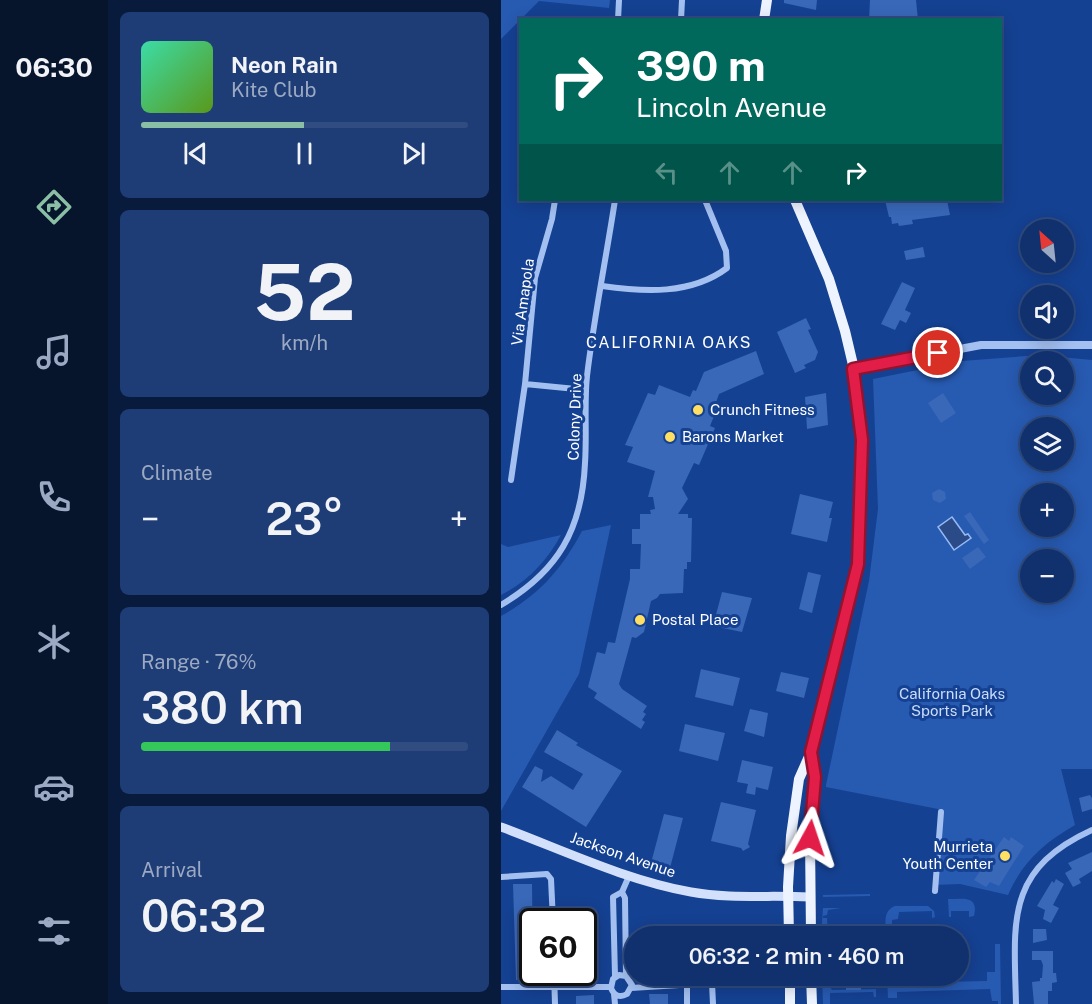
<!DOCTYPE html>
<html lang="en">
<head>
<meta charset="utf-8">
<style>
  :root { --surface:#10316e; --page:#1e3d76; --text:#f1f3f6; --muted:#9ca9c2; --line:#304c81; --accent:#8abfa5 }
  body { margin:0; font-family:"Public Sans",sans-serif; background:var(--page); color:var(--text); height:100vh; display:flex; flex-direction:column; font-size:22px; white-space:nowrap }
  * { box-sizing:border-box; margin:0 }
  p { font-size:20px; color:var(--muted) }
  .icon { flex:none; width:33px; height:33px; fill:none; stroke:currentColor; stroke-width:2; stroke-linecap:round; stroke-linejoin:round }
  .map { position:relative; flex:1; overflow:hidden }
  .sheet { display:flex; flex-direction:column; gap:12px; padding:12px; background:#091b3c; width:393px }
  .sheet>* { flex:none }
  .guide { position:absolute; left:18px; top:18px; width:483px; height:183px; border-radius:0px; box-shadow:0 3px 15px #0003,0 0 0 2px var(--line); background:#00695c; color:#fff; overflow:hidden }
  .needle { width:39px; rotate:333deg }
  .fabs { position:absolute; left:519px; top:219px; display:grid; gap:12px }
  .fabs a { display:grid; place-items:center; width:54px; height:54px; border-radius:50%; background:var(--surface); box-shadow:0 3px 15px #0003,0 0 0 2px var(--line); font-size:30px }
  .speed { position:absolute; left:18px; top:908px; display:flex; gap:12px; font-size:30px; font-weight:700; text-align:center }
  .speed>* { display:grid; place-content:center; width:78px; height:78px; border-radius:50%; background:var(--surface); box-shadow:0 3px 15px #0003,0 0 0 2px var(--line); line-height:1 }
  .speed .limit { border:3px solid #111; border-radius:9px; background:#fff; color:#111 }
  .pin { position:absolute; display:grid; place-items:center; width:51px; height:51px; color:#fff; margin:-26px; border:3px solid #fff; border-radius:50%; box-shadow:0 2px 6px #0007 }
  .me { position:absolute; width:66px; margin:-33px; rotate:5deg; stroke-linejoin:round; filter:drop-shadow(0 0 4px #0008) }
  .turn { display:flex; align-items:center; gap:21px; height:126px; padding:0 18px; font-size:27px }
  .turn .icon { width:78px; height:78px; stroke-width:2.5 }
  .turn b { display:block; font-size:42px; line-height:51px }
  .lanes { display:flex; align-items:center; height:57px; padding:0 18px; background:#0003; justify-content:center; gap:30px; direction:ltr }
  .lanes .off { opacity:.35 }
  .big { font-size:45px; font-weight:600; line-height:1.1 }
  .sheet .tile { flex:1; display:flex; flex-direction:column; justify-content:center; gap:9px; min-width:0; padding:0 21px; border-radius:9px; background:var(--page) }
  .sheet .dial { align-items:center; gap:0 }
  .dial b { font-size:78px; line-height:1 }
  .song { display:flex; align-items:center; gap:18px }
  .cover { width:72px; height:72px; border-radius:9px; background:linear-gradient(135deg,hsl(160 70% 55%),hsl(90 70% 35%)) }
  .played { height:6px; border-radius:3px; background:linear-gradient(90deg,var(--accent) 50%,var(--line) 50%) }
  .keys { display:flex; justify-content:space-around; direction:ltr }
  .heat { display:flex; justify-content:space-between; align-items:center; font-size:33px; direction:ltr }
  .charge { height:9px; border-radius:4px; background:linear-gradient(90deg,#34c759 76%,var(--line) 0) }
  .trip { position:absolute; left:123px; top:926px; width:345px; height:60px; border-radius:30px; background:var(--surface); box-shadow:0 3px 15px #0003,0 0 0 2px var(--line); font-weight:600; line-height:60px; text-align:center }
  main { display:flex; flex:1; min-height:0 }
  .tabs { display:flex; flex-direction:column; width:108px; justify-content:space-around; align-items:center; background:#06142c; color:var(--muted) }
  .tabs .icon { width:42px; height:42px }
  .tabs .on { color:var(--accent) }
  .tabs b { font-size:27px; color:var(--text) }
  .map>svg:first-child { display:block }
  .green { fill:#275ab1; fill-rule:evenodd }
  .water { fill:#2a4b88; stroke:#95b9f4; stroke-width:1.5 }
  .building { fill:#3968b9 }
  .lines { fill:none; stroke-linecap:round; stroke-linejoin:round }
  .minor { stroke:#a3c0f1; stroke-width:6 }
  .tertiary { stroke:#a3c0f1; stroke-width:8 }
  .secondary { stroke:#d2e0fc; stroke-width:9 }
  .primary { stroke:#edf3ff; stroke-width:10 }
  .route-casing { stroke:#92132f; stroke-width:15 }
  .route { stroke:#e11d48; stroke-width:10 }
  .poi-dot { fill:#ffdf63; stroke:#154192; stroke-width:2 }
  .labels { text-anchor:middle; stroke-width:6; stroke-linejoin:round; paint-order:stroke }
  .street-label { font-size:15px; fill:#fff; stroke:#154192 }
  .poi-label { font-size:15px; fill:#fff; stroke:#154192; text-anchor:start }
  .park-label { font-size:15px; fill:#caddfc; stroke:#154192 }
  .neighbourhood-label { font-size:16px; letter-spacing:1.5px; fill:#fff; stroke:#154192 }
</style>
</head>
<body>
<main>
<nav class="tabs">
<b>06:30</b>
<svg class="icon on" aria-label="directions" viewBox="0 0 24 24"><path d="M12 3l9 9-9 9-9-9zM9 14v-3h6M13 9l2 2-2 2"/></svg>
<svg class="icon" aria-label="music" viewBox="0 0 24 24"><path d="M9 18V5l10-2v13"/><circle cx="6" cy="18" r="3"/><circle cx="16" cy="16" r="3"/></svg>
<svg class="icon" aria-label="phone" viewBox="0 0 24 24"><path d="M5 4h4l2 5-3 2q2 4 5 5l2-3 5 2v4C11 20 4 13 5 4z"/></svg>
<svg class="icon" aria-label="climate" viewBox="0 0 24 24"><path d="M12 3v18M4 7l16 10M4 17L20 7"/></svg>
<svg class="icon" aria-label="car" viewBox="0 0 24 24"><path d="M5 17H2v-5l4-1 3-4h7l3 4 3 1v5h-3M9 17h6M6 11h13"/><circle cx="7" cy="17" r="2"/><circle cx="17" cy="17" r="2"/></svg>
<svg class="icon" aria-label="filters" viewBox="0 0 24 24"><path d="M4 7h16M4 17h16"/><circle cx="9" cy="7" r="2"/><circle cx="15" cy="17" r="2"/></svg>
</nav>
<section class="sheet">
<div class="tile">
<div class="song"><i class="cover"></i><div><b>Neon Rain</b><p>Kite Club</p></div></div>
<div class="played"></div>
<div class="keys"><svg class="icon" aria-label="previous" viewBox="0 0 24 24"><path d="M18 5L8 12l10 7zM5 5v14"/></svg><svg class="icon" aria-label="pause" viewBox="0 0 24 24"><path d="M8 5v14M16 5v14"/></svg><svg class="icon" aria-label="next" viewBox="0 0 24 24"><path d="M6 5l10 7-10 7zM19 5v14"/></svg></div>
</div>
<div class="tile dial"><b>52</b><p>km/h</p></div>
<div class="tile"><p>Climate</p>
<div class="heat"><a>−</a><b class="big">23°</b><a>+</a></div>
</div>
<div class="tile"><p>Range · 76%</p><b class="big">380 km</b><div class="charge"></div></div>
<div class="tile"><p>Arrival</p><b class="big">06:32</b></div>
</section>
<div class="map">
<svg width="591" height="1004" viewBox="0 0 591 1004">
  <rect width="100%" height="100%" fill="#154192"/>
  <path class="green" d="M0,0H109L108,8L38,1L0,39Z
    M538,355L591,360V769H560L574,825C543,843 522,861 507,895L459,884L432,885L441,819L437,809L325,787V785L368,581L377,509L372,379L461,361ZM530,362H562V394H530ZM530,428H562V460H530ZM530,494H562V526H530ZM530,560H562V592H530Z
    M110,525L78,674L0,811V616C39,594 60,570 81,531Z
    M60,535C46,561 26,582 0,595V544L7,547Z
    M369,894V896L322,897V895Z
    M447,899C462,899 478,895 473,916L468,917V911H450V917H448Z
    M394,906H427L433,911L434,917L431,918V911L398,912L397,919L391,920V936H385C385,925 381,911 394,906Z
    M322,908H340L327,910L326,915L322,916V918H326L327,936H320Z
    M494,944H499L500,1004H497V1001H491L489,989L396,992V998H387L386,977L391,976L392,983L486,981V972H494Z
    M321,975H327L328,985L331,990L375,989V997H373L372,992L329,993V1004H322Z"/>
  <path class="water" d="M451,517L464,535L467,534L470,538L453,550L437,527Z"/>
  <path class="building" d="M283,0H316L315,10L283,3Z
    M369,0H415L417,20H368Z
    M384,200H446L449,215L411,220L412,224L398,226L397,223L391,224L390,217H388Z
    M422,247L424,257L405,260L403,251Z
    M401,282L414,288L404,310L410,313L405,323L399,320L394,330L380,324Z
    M305,318L310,329L307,330L317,352L314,360L303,365L305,368L294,373L276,332Z
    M255,351L263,374L218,394L213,408L216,409L209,426L214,428L198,465L193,463L181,488L187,499L177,514H187V518H191L190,562H186V569H183L182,593L159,594L156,598L150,601L143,632L135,638L131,637L118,684L121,689L146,706L142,712L145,714L141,720L144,722L140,729L93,698L96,693L87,687L96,652L104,654L107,642L114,643L129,579V569H139L140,544H131V529H139V514H150L149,510L154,509L152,497H147L154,471L126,462L132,447L124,445L147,393L154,395L158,385L189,397L192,390L195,391L203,372Z
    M325,393L327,425L306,429L304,397Z
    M442,393L455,413L440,423L427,403Z
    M438,489L444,492L445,499L439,503L432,500L431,493Z
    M299,494L332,502L328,518H331L326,542L290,534Z
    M469,512L488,540L483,544L463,516Z
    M477,547L485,557L469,569L461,558Z
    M307,572L320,575L311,613L298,609Z
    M221,592L251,598L241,632L212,626Z
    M200,669L239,678L232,706L194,697Z
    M280,672L308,678L303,698L275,691Z
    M249,709L267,713L263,737L243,731Z
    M184,724L224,733L217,761L178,751Z
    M56,730L77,743L75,745L121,771L85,827L21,787L34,766L42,770L40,782L50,776L72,790L82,774L43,752Z
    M241,760L272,767L267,790L255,787L254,795L245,793L247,784L236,782Z
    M589,795L591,798V809L581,812L578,798Z
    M220,802L255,810L247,844L249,847L242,851L240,848L210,841Z
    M163,814L182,818L169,868L150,863Z
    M503,837L508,841L510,837L523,846L498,886L489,882L485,887L473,880Z
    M591,852V871L578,879L580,883L572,887L564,873L571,869L567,863Z
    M555,879L563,884L552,905L558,908L550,923L542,919L544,910L536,906L551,881L553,883Z
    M12,884H31L32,972H34L35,979L15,980Z
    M365,926V936H335L334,927Z
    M532,929H545L546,940L532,943Z
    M82,933H93L95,978L75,980V972H82Z
    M531,951H552V973H555L556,982L551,983V991H547V1004H533L531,982L539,981V978H541L542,965L540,960H531Z
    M340,975H357V982H360V990H345V983H340Z
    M148,994H167V1004H149Z
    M93,995V1004H75V996Z"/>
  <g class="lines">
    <path class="minor" d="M117,20L118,0
      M180,20L181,0
      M101,286C143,292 190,295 226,268L225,251L204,200
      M24,384L85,390
      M10,480L24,384L34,278L51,219L54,200
      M0,605C57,571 81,530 84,463C86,434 83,405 86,376C93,317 105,259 114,200
      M0,877L46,874L50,879L52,921
      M434,891L440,812
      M121,892L124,898L125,976L131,985L126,994C119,998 113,996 110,988L112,979L118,975L125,976
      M53,972L54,1004
      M114,976L112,897L121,892L128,876
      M186,984V1004
      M0,987H109
      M130,988L211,983L212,1004
      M113,994L114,1004
      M515,1004C513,921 504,870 591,830"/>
    <path class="tertiary" d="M353,369L480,345H591"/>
    <path class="secondary" d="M0,827C62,850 124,880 190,892C229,899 269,895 309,897"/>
    <path class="primary" d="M263,20L266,0
      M288,936L287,887L290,836L298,779L310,752L318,725L357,564L361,440L353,369L344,331L328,279L294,200
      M310,936L309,838L314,777L311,754
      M289,975V1004
      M310,975L311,1004"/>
  </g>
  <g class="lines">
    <defs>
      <path id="route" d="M309,838L314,777L310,752L357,564L361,440L352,369L437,353"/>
    </defs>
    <use href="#route" class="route-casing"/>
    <use href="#route" class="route"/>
  </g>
  <g class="poi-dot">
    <circle cx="197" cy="410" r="6"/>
    <circle cx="169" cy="437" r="6"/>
    <circle cx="139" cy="620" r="6"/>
    <circle cx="504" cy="856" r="6"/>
  </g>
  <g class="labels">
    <g class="street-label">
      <text transform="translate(22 302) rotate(-82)" y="5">Via Amapola</text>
      <text transform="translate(74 417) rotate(-88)" y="5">Colony Drive</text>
      <text transform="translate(122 855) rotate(19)" y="5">Jackson Avenue</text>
    </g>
    <g class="poi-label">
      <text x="209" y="415">Crunch Fitness</text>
      <text x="181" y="442">Barons Market</text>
      <text x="151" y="625">Postal Place</text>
      <text x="492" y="852" text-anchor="end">Murrieta<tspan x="492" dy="17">Youth Center</tspan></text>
    </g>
    <g class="park-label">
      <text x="451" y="699">California Oaks<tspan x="451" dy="17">Sports Park</tspan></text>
    </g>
    <g class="neighbourhood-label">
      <text x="168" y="348">CALIFORNIA OAKS</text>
    </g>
  </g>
</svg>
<div class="fabs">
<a><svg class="needle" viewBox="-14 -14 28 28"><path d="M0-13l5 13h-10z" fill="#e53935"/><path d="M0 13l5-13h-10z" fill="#9ca9c2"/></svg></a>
<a><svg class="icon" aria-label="sound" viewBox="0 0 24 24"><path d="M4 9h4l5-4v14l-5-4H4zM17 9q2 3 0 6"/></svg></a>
<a><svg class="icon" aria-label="search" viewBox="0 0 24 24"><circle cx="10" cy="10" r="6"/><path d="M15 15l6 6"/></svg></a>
<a><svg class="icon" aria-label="layers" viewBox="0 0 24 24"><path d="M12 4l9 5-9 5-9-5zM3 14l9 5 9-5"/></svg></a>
<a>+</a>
<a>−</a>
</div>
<div class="speed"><div class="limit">60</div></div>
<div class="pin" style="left:437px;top:353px;background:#d93025"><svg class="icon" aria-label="arrive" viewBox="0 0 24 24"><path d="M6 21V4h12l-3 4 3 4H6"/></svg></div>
<svg class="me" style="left:309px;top:838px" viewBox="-20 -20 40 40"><path d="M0-17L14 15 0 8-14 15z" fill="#e11d48" stroke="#fff" stroke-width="4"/></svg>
<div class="trip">06:32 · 2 min · 460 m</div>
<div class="guide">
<div class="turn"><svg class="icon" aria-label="right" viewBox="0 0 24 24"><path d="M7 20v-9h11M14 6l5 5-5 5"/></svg><div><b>390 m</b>Lincoln Avenue</div></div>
<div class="lanes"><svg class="icon off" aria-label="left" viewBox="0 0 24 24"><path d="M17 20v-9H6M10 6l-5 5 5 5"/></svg><svg class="icon off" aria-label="ahead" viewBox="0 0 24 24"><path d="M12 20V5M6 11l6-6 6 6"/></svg><svg class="icon off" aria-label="ahead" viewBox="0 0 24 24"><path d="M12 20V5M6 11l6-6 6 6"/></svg><svg class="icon" aria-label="right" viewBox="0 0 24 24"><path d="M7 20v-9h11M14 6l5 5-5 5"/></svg></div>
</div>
</div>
</main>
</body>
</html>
